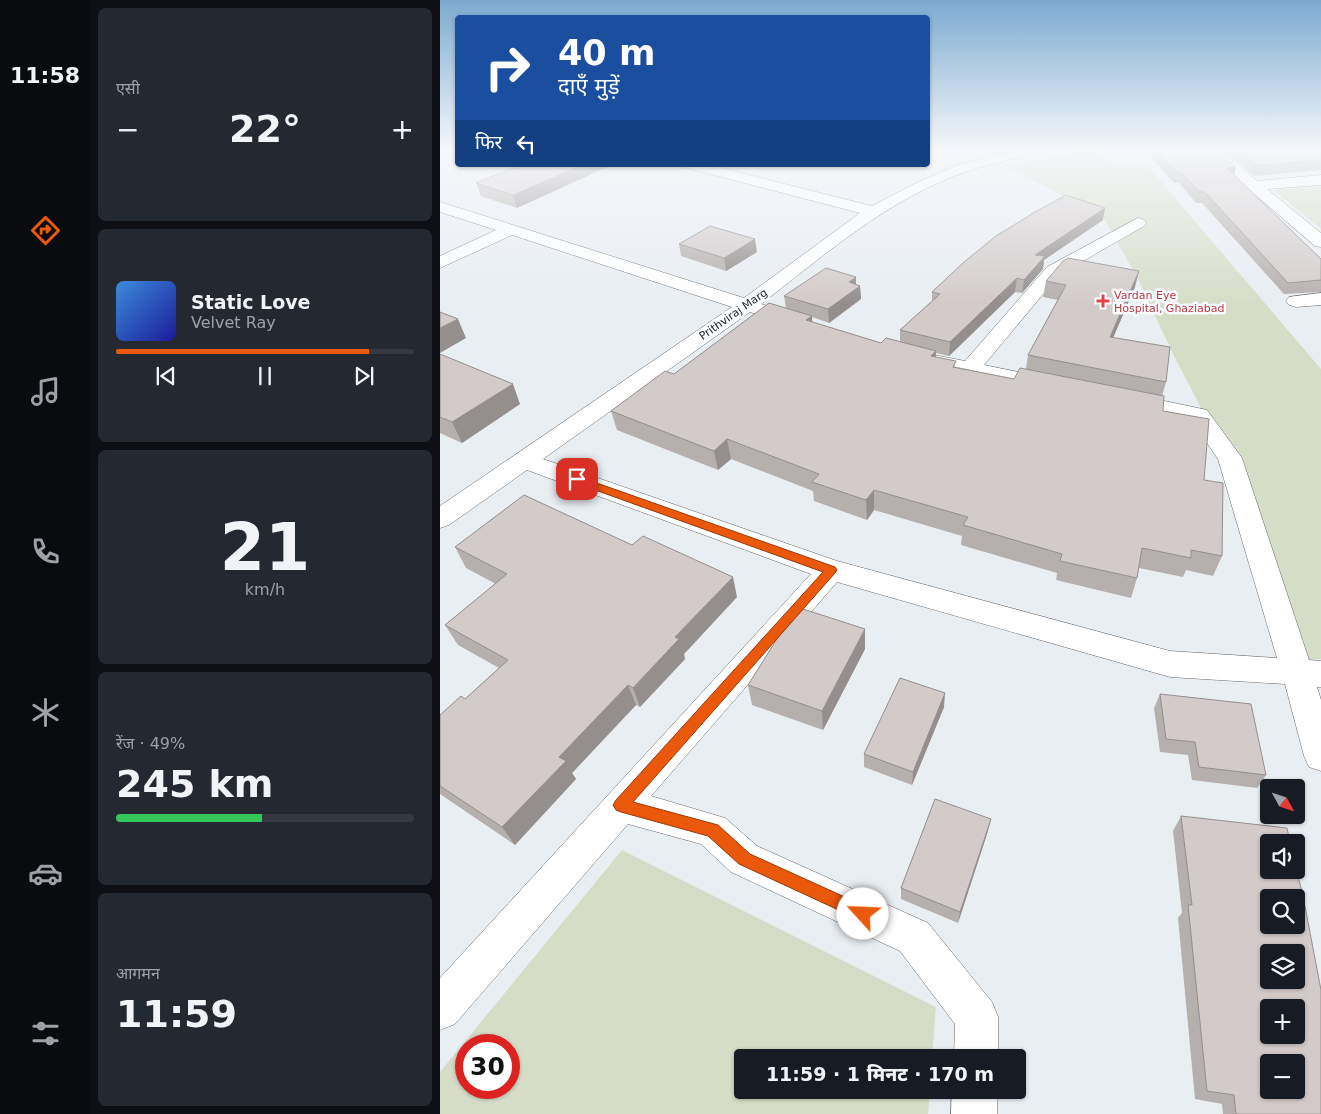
<!DOCTYPE html>
<html lang="hi">
<head>
<meta charset="utf-8">
<style>
  :root { --surface:#171b24; --page:#242831; --text:#f1f3f6; --muted:#9ea1a6; --line:#363941; --accent:#ea580c }
  body { margin:0; font-family:"DejaVu Sans","Noto Sans Devanagari",sans-serif; background:var(--page); color:var(--text); height:100vh; display:flex; flex-direction:column; font-size:19px; white-space:nowrap }
  * { box-sizing:border-box; margin:0 }
  p { font-size:16px; color:var(--muted) }
  .icon { flex:none; width:28px; height:28px; fill:none; stroke:currentColor; stroke-width:2; stroke-linecap:round; stroke-linejoin:round }
  .map { position:relative; flex:1; overflow:hidden }
  .sheet { display:flex; flex-direction:column; gap:8px; padding:8px; background:#0d0f14; width:350px }
  .sheet>* { flex:none }
  .hud { position:absolute; left:15px; top:15px; width:475px; height:152px; border-radius:5px; box-shadow:0 1px 4px #0004; background:#1a4fa0; color:#fff; overflow:hidden }
  .needle { width:32px; rotate:130deg }
  .fabs { position:absolute; left:820px; top:779px; display:grid; gap:10px }
  .fabs a { display:grid; place-items:center; width:45px; height:45px; border-radius:5px; background:var(--surface); box-shadow:0 1px 4px #0004; font-size:25px }
  .speed { position:absolute; left:15px; top:1034px; display:flex; gap:10px; font-size:25px; font-weight:700; text-align:center }
  .speed>* { display:grid; place-content:center; width:65px; height:65px; border-radius:50%; background:var(--surface); box-shadow:0 1px 4px #0004; line-height:1 }
  .speed .limit { border:8px solid #d22; background:#fff; color:#111 }
  .pin { position:absolute; display:grid; place-items:center; width:42px; height:42px; color:#fff; margin:-21px; border-radius:10px; box-shadow:0 2px 8px #0006 }
  .me { position:absolute; width:55px; margin:-28px; rotate:295deg; stroke-linejoin:round; filter:drop-shadow(0 0 4px #0008) }
  .turn { display:flex; align-items:center; gap:18px; height:105px; padding:0 20px; font-size:22px }
  .turn .icon { width:65px; height:65px; stroke-width:2.5 }
  .turn b { display:block; font-size:35px; line-height:42px }
  .then { display:flex; align-items:center; height:48px; padding:0 20px; background:#0003; gap:10px; font-size:19px }
  .big { font-size:38px; font-weight:800; line-height:1.1 }
  .sheet .card { flex:1; display:flex; flex-direction:column; justify-content:center; gap:8px; min-width:0; padding:0 18px; border-radius:8px; background:var(--page) }
  .sheet .dial { align-items:center; gap:0 }
  .dial b { font-size:65px; line-height:1 }
  .song { display:flex; align-items:center; gap:15px }
  .cover { width:60px; height:60px; border-radius:8px; background:linear-gradient(135deg,hsl(210 70% 55%),hsl(240 70% 35%)) }
  .played { height:5px; border-radius:2px; background:linear-gradient(90deg,var(--accent) 85%,var(--line) 85%) }
  .keys { display:flex; justify-content:space-around; direction:ltr }
  .heat { display:flex; justify-content:space-between; align-items:center; font-size:28px; direction:ltr }
  .charge { height:8px; border-radius:4px; background:linear-gradient(90deg,#34c759 49%,var(--line) 0) }
  .trip { position:absolute; left:294px; top:1049px; width:292px; height:50px; border-radius:5px; background:var(--surface); box-shadow:0 1px 4px #0004; font-weight:800; line-height:50px; text-align:center }
  main { display:flex; flex:1; min-height:0 }
  .tab-bar { display:flex; flex-direction:column; width:90px; justify-content:space-around; align-items:center; background:#090b0e; color:var(--muted) }
  .tab-bar .icon { width:35px; height:35px }
  .tab-bar .active { color:var(--accent) }
  .tab-bar b { font-size:22px; color:var(--text) }
  .map>svg:first-child { display:block }
  .green { fill:#d6ddc7; fill-rule:evenodd }
  .lines { fill:none; stroke-linecap:round; stroke-linejoin:round }
  .minor-casing { stroke:#64686d; stroke-width:1 }
  .minor { fill:#fff; fill-rule:evenodd }
  .wall { fill:#b5afae }
  .shaded-wall { fill:#948e8d }
  .building { fill:#d3cbca; stroke:#948e8d; fill-rule:evenodd }
  .route { fill:#ea580c; stroke:#983908 }
  .health-dot { fill:#e0444e; stroke:#f8fbfe; stroke-width:2 }
  .labels { text-anchor:middle; stroke-width:5; stroke-linejoin:round; paint-order:stroke }
  .far-health-label { font-size:11px; fill:#be3a42; stroke:#f8fbfe; text-anchor:start }
  .far-street-label { font-size:11px; fill:#232426; stroke:#f8fbfe }
</style>
</head>
<body>
<main>
<nav class="tab-bar">
<b>11:58</b>
<svg class="icon active" aria-label="directions" viewBox="0 0 24 24"><path d="M12 3l9 9-9 9-9-9zM9 14v-3h6M13 9l2 2-2 2"/></svg>
<svg class="icon" aria-label="music" viewBox="0 0 24 24"><path d="M9 18V5l10-2v13"/><circle cx="6" cy="18" r="3"/><circle cx="16" cy="16" r="3"/></svg>
<svg class="icon" aria-label="phone" viewBox="0 0 24 24"><path d="M5 4h4l2 5-3 2q2 4 5 5l2-3 5 2v4C11 20 4 13 5 4z"/></svg>
<svg class="icon" aria-label="climate" viewBox="0 0 24 24"><path d="M12 3v18M4 7l16 10M4 17L20 7"/></svg>
<svg class="icon" aria-label="car" viewBox="0 0 24 24"><path d="M5 17H2v-5l4-1 3-4h7l3 4 3 1v5h-3M9 17h6M6 11h13"/><circle cx="7" cy="17" r="2"/><circle cx="17" cy="17" r="2"/></svg>
<svg class="icon" aria-label="filters" viewBox="0 0 24 24"><path d="M4 7h16M4 17h16"/><circle cx="9" cy="7" r="2"/><circle cx="15" cy="17" r="2"/></svg>
</nav>
<section class="sheet">
<div class="card"><p>एसी</p>
<div class="heat"><a>−</a><b class="big">22°</b><a>+</a></div>
</div>
<div class="card">
<div class="song"><i class="cover"></i><div><b>Static Love</b><p>Velvet Ray</p></div></div>
<div class="played"></div>
<div class="keys"><svg class="icon" aria-label="previous" viewBox="0 0 24 24"><path d="M18 5L8 12l10 7zM5 5v14"/></svg><svg class="icon" aria-label="pause" viewBox="0 0 24 24"><path d="M8 5v14M16 5v14"/></svg><svg class="icon" aria-label="next" viewBox="0 0 24 24"><path d="M6 5l10 7-10 7zM19 5v14"/></svg></div>
</div>
<div class="card dial"><b>21</b><p>km/h</p></div>
<div class="card"><p>रेंज · 49%</p><b class="big">245 km</b><div class="charge"></div></div>
<div class="card"><p>आगमन</p><b class="big">11:59</b></div>
</section>
<div class="map">
<svg width="881" height="1114" viewBox="0 0 881 1114">
  <rect width="100%" height="100%" fill="#e9eef3"/>
  <path class="green" d="M657,149L672,163L706,164L881,369V659L868,660L758,402L733,354L697,277L662,215L562,165Z
    M881,187V229L833,190Z
    M182,850L496,1007L492,1057L302,1058V1090H490L488,1114H0V1072ZM26,1045H69V1088H26Z"/>
  <g class="lines">
    <defs>
      <path id="minor" d="M586,148H611L609,151C582,158 554,162 528,171C449,198 386,254 321,304L363,317L366,321L363,325L356,327L310,312L103,459L397,561L730,651L837,658L778,459L751,420L679,405L676,400L679,395L687,393L767,410L802,458L869,660L881,661V687H877L881,700V771L869,767L864,756L845,684L730,677L397,582L211,796L285,818L317,846L488,923L552,1002L558,1017V1058H514L515,1024L460,951L291,872L261,844L188,824L15,1024L0,1030V978L371,574L87,470L9,525L0,528V506L292,307L72,235L0,268V256L56,230L0,212V202L304,298L420,213L247,168L245,165H269L432,206L476,183L518,165Z
        M761,148H777L817,181L881,175V185L827,189L881,233V247L875,246Z
        M698,218L704,220L706,223L704,226L619,275L544,365L618,380L621,385L618,390L610,392L478,364L471,362L468,358L471,354L478,352L525,361L607,267Z
        M881,293V305L856,307L849,305L846,301L849,297Z
        M512,1090H558L557,1114H511Z"/>
    </defs>
    <use href="#minor" class="minor-casing"/>
    <use href="#minor" class="minor"/>
  </g>
  <path class="wall" d="M703,148H773L796,167L794,175L881,259V292L844,294L762,203H756L739,183H734Z
    M780,148H881V170L814,176Z
    M81,165L77,208L41,196L36,183Z
    M663,220L604,260L603,269L582,293L575,292L509,356L496,353V357L516,367L574,379L586,369L588,355L618,300L603,297L606,281L695,287L673,338L726,382L722,396L723,411L764,480L782,556L773,576L746,570L743,577L699,568L697,578L691,598L616,580L617,573L521,545L522,536L434,510L427,520L374,501L373,491L291,459L278,470L177,430L171,411L346,308L344,296L416,284L420,286L421,299L389,323L372,317V322L441,343L460,342V330L492,302V292Z
    M239,244L317,252L286,271L241,256Z
    M0,354L80,404L22,443L0,433Z
    M15,547L297,597L244,654L245,659L200,707L196,705L132,773L136,779L75,845L0,794V715L25,699L59,668L18,645L5,625L56,584L26,568Z
    M425,629V649L383,730L312,705L308,685Z
    M720,694L826,775L817,788L752,780L748,755L720,752L714,708Z
    M504,707L472,785L424,767V754Z
    M741,816L881,1114H783L782,1104L755,1099L738,918L742,913L733,831Z
    M548,831L518,923L461,899V888Z"/>
  <path class="shaded-wall" d="M142,165H172L77,208L73,195Z
    M796,167L793,178L787,168Z
    M665,208L663,220L604,260L603,269L582,293L584,280L595,255Z
    M315,239L317,252L286,271L284,258Z
    M699,271L695,287L666,354L670,337Z
    M416,277V289L420,286L421,299L389,323L388,309L409,282Z
    M577,278L575,292L509,356L510,342Z
    M372,316L373,334L366,320Z
    M18,319L26,338L0,353V328Z
    M496,351L495,370L491,356Z
    M73,384L80,404L22,443L12,422Z
    M287,439L291,459L278,470L274,451Z
    M434,490V510L427,520L426,500Z
    M293,577L297,597L244,654L245,659L200,707L193,688L235,637Z
    M425,629V649L383,730L382,711Z
    M188,685L196,705L132,773L136,779L75,845L62,827L119,757Z
    M505,693L504,707L472,785L473,772Z
    M551,819L548,831L518,923L520,912Z"/>
  <path class="building" d="M714,148H773L796,167L787,168L881,259V280L848,283L765,192H759L741,172H737Z
    M796,148H881V160L817,166Z
    M81,165H142L73,195L36,183Z
    M626,195L665,208L595,255L605,256L584,280L577,278L510,342L460,330L500,294L492,292L524,262L556,236L595,212Z
    M270,226L315,239L284,258L239,244Z
    M628,258L699,271L670,337L730,347L726,382L588,355L626,285L606,281L623,261Z
    M386,268L416,277L409,282L420,286L388,309L344,296Z
    M329,303L372,316L366,320L441,343L446,338L496,351L491,356L516,361L513,367L574,379L580,368L724,396L723,411L769,419L764,480L783,483L782,556L751,550V558L702,548L697,578L620,561L622,554L523,525L528,517L434,490L426,500L372,482L379,474L287,439L274,451L171,411L225,371L234,374Z
    M0,312L18,319L0,328Z
    M0,354L73,384L12,422L0,417Z
    M84,495L192,545L203,536L293,577L235,637L239,639L193,688L188,685L119,757L126,761L62,827L0,786V715L21,696L25,699L68,660L5,625L67,574L15,547Z
    M357,607L425,629L382,711L308,685Z
    M460,678L505,693L473,772L424,754Z
    M720,694L811,704L826,775L759,767L755,742L726,739Z
    M495,799L551,819L520,912L461,888Z
    M741,816L847,828L850,842H829V870H856V868L863,896L881,990V1114H796L794,1095L767,1091L748,905H752ZM829,898H856V925H829ZM829,952H856V980H829ZM829,1008H856V1035H829ZM829,1062H856V1090H829Z"/>
  <linearGradient id="sky" x2="0" y2="1"><stop stop-color="#7baad0"/><stop offset="0.49" stop-color="#f5f7fa"/><stop offset="1" stop-color="#f5f7fa" stop-opacity="0"/></linearGradient>
  <rect width="881" height="304" fill="url(#sky)"/>
  <path class="route" d="M137,476L395,567L397,570L395,573L193,802L278,825L310,854L429,908L431,914L429,919L423,922L418,919L299,864L268,836L181,812L176,810L173,805L176,800L383,572L133,482L132,479L133,477Z"/>
  <path class="health-dot" d="M660.5 293.5h5v5h5v5h-5v5h-5v-5h-5v-5h5z"/>
  <g class="labels">
    <g class="far-health-label">
      <text x="674" y="299">Vardan Eye<tspan x="674" dy="13">Hospital, Ghaziabad</tspan></text>
    </g>
    <g class="far-street-label">
      <text transform="translate(293 314) rotate(-35)" y="4">Prithviraj Marg</text>
    </g>
  </g>
</svg>
<div class="fabs">
<a><svg class="needle" viewBox="-14 -14 28 28"><path d="M0-13l5 13h-10z" fill="#e53935"/><path d="M0 13l5-13h-10z" fill="#9ea1a6"/></svg></a>
<a><svg class="icon" aria-label="sound" viewBox="0 0 24 24"><path d="M4 9h4l5-4v14l-5-4H4zM17 9q2 3 0 6"/></svg></a>
<a><svg class="icon" aria-label="search" viewBox="0 0 24 24"><circle cx="10" cy="10" r="6"/><path d="M15 15l6 6"/></svg></a>
<a><svg class="icon" aria-label="layers" viewBox="0 0 24 24"><path d="M12 4l9 5-9 5-9-5zM3 14l9 5 9-5"/></svg></a>
<a>+</a>
<a>−</a>
</div>
<div class="speed"><div class="limit">30</div></div>
<div class="pin" style="left:137px;top:479px;background:#d93025"><svg class="icon" aria-label="arrive" viewBox="0 0 24 24"><path d="M6 21V4h12l-3 4 3 4H6"/></svg></div>
<svg class="me" style="left:423px;top:914px" viewBox="-20 -20 40 40"><circle r="19" fill="#fff"/><path d="M0-13L10 11 0 6-10 11z" fill="#ea580c"/></svg>
<div class="trip">11:59 · 1 मिनट · 170 m</div>
<div class="hud">
<div class="turn"><svg class="icon" aria-label="right" viewBox="0 0 24 24"><path d="M7 20v-9h11M14 6l5 5-5 5"/></svg><div><b>40 m</b>दाएँ मुड़ें</div></div>
<div class="then">फिर<svg class="icon" aria-label="left" viewBox="0 0 24 24"><path d="M17 20v-9H6M10 6l-5 5 5 5"/></svg></div>
</div>
</div>
</main>
</body>
</html>
